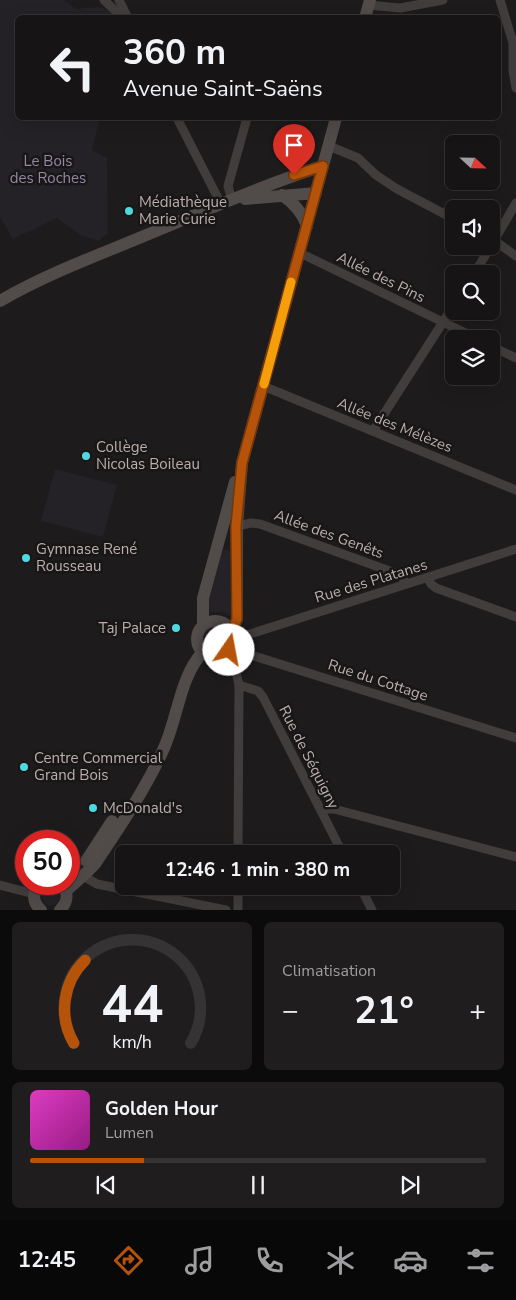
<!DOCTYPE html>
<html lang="fr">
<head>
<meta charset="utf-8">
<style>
  :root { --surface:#161414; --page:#1f1d1d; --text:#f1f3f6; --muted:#9e9ea0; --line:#353334; --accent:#b45309 }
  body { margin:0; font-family:"Nunito Sans",sans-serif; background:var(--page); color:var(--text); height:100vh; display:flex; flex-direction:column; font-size:19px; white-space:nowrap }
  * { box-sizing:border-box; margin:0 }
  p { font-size:16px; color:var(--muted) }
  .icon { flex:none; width:28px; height:28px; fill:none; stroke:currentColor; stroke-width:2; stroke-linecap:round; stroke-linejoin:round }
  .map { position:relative; height:910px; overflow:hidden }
  .details { display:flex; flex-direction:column; gap:12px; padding:12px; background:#0c0b0b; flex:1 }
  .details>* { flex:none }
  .top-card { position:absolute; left:15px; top:15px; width:486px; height:105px; border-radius:8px; box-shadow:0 5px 20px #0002,0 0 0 1px var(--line); background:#161414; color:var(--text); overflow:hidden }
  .needle { width:32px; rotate:112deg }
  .controls { position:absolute; left:445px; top:135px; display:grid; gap:10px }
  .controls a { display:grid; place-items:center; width:55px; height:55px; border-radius:8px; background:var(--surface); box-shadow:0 5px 20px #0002,0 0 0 1px var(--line); font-size:25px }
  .speed { position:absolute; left:15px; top:830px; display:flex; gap:10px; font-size:25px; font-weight:700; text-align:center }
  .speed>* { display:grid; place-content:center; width:65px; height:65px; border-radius:50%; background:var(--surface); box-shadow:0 5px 20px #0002,0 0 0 1px var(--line); line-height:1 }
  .speed .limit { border:8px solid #d22; background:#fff; color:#111 }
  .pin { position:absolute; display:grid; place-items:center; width:42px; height:42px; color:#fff; margin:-51px -21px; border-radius:50% 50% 50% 0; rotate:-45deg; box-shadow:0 0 5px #0007 }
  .pin .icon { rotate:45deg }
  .me { position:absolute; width:55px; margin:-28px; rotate:12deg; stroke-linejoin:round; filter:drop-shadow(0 0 4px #0008) }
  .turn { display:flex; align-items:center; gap:18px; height:105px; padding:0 25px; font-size:22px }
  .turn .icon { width:65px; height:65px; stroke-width:2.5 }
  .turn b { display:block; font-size:35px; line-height:42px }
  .big { font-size:38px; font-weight:700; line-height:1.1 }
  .details .card { flex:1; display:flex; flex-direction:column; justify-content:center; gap:8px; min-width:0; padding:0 18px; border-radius:8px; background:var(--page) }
  .details .dial { align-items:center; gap:0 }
  .dial svg { height:130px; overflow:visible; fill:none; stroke:var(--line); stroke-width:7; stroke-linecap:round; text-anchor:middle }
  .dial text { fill:var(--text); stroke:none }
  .song { display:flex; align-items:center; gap:15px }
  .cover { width:60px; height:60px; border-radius:8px; background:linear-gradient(135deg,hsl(310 70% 55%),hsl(310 70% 35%)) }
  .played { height:5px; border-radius:2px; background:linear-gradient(90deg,var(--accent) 25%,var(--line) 25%) }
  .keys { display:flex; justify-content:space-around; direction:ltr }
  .heat { display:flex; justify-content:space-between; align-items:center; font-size:28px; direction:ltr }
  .details .tiles { flex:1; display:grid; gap:12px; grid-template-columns:1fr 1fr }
  .card:last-child { grid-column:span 2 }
  .trip { position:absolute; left:115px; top:845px; width:285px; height:50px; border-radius:8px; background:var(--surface); box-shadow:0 5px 20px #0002,0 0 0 1px var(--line); font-weight:700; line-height:50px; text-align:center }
  .tab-bar { display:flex; height:80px; justify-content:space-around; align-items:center; background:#090808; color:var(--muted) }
  .tab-bar .icon { width:35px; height:35px }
  .tab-bar .selected { color:var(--accent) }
  .tab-bar b { font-size:22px; color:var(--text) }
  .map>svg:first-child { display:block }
  .green { fill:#242127 }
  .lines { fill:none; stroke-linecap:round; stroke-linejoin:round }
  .street { stroke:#413d3c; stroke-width:9 }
  .secondary { stroke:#514b4a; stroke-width:12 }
  .route-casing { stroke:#753606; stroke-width:12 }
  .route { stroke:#b45309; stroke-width:9 }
  .slow { stroke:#f59e0b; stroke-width:9 }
  .poi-dot { fill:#4ed9e1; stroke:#181616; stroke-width:2 }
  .labels { text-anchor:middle; stroke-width:5; stroke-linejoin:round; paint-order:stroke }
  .park-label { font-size:15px; fill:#9488a3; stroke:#181616 }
  .poi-label { font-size:15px; fill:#bbafae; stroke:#181616; text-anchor:start }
  .street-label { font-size:15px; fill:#bbafae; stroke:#181616 }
</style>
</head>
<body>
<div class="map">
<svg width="516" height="910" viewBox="0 0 516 910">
  <rect width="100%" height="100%" fill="#1d1b1b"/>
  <path class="green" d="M0,0H64L76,9C91,7 108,4 120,17L18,18V118H100L92,150L107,158L108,233L99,241L82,236L57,218L13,239L0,217Z
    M55,469L117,485L103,537L41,521Z
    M223,549L230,551L231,616L223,612H210L208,597Z
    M203 639a12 12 0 1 1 24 0a12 12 0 1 1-24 0Z
    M42 897a9 9 0 1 1 18 0a9 9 0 1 1-18 0Z"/>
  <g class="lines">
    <path class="street" d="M104,0L123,18
      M119,0L128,18
      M500,0L513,43V71L516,88
      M368,5L400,8L443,0
      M177,118L221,204
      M329,146L358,158L376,175L397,189L454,219
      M232,200L228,186L247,118
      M492,239L516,256
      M491,246L516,203
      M300,253L478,339
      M474,274L491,246
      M491,346L516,358
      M263,386L516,490
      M373,431L454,305
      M237,526L251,523L260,524L398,574L403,578L406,584
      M428,578L431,584L436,588L516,617
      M233,636L247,635L516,549
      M232,646L241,652L516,738
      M227,652L236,672L239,685L238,854
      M215,657L232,666
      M239,685L258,691L263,697L343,854
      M321,809H334L516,857
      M83,876L97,884L226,910
      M0,885L34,894
      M360,886L372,910
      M238,910V886"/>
    <path class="secondary" d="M365,18L370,0
      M282,195C294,203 302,212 307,226
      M245,199L316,193
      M0,301C50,272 104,253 156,231C212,208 266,184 323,166
      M197 639a18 18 0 1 1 36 0a18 18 0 1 1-36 0Z
      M203,625V598L235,482
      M232,631L237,619V526L242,463L336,118
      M86,861L112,821
      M40,884C32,892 32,902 41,910
      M66,891L88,871L95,864C119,828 147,787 164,748C178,717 180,676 203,652
      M60,910C68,902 69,892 61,884"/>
  </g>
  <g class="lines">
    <defs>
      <path id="route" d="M229,650L233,642L232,631L237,619L236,526L242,463L323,166L294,175"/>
    </defs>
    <use href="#route" class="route-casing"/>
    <use href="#route" class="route"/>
    <path class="slow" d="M264,384L291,282"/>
  </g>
  <g class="poi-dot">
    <circle cx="129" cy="211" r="5"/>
    <circle cx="86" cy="456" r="5"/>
    <circle cx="26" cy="558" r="5"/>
    <circle cx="176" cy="628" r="5"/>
    <circle cx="24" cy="767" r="5"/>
    <circle cx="93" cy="808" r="5"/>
  </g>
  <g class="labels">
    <g class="park-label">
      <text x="48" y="166">Le Bois<tspan x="48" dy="17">des Roches</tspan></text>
    </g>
    <g class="poi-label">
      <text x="139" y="207">Médiathèque<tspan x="139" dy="17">Marie Curie</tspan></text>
      <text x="96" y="452">Collège<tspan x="96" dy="17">Nicolas Boileau</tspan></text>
      <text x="36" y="554">Gymnase René<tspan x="36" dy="17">Rousseau</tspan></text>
      <text x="166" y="633" text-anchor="end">Taj Palace</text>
      <text x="34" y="763">Centre Commercial<tspan x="34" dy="17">Grand Bois</tspan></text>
      <text x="103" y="813">McDonald's</text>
    </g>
    <g class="street-label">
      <text transform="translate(381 277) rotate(26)" y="5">Allée des Pins</text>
      <text transform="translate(395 425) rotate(22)" y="5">Allée des Mélèzes</text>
      <text transform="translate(329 534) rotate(20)" y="5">Allée des Genêts</text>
      <text transform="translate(371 581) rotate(-17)" y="5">Rue des Platanes</text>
      <text transform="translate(378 680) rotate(18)" y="5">Rue du Cottage</text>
      <text transform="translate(309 757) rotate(63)" y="5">Rue de Séquigny</text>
    </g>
  </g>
</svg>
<div class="controls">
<a><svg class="needle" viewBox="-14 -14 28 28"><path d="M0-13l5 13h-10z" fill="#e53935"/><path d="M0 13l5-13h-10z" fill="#9e9ea0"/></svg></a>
<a><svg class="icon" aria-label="sound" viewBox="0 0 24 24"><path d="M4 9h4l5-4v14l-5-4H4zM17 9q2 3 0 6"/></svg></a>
<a><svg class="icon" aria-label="search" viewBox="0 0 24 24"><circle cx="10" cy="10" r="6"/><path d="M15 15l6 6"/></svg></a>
<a><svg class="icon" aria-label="layers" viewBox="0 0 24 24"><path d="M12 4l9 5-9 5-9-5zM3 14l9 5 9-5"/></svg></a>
</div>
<div class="speed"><div class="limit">50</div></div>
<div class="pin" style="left:294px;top:175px;background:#d93025"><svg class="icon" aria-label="arrive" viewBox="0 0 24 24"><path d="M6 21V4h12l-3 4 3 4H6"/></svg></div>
<svg class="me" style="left:229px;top:650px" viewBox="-20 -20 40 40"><circle r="19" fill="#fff"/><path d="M0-13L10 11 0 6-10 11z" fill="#b45309"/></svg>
<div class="trip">12:46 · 1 min · 380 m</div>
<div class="top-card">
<div class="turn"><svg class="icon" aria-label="left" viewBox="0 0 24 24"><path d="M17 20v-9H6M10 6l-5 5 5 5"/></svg><div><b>360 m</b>Avenue Saint-Saëns</div></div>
</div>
</div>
<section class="details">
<div class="tiles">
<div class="card dial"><svg viewBox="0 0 100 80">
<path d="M14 69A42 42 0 1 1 86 69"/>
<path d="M14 69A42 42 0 0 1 21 18" stroke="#b45309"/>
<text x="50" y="56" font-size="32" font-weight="700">44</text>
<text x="50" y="72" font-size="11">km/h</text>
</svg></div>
<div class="card"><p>Climatisation</p>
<div class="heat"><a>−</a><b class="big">21°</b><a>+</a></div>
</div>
<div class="card">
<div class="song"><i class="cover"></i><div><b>Golden Hour</b><p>Lumen</p></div></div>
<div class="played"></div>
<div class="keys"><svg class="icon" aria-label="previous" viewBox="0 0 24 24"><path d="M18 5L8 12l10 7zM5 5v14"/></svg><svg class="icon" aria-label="pause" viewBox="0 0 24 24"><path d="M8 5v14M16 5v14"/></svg><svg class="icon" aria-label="next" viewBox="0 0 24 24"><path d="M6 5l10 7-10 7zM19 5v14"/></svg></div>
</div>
</div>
</section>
<nav class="tab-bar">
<b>12:45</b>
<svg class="icon selected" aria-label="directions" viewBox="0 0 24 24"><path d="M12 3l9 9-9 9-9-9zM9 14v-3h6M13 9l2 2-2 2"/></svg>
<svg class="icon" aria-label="music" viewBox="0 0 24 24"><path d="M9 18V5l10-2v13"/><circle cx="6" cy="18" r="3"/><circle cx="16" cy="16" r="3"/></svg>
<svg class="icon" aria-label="phone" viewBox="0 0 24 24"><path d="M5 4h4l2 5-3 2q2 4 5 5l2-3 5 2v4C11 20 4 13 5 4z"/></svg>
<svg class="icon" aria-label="climate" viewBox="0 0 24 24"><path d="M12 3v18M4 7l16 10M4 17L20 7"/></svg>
<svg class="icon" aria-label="car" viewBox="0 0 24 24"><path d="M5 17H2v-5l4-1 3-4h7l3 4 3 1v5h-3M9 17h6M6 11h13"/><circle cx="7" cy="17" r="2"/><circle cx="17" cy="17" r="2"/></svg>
<svg class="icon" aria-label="filters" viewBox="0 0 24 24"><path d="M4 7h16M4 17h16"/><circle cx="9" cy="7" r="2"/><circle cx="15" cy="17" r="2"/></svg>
</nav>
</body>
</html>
